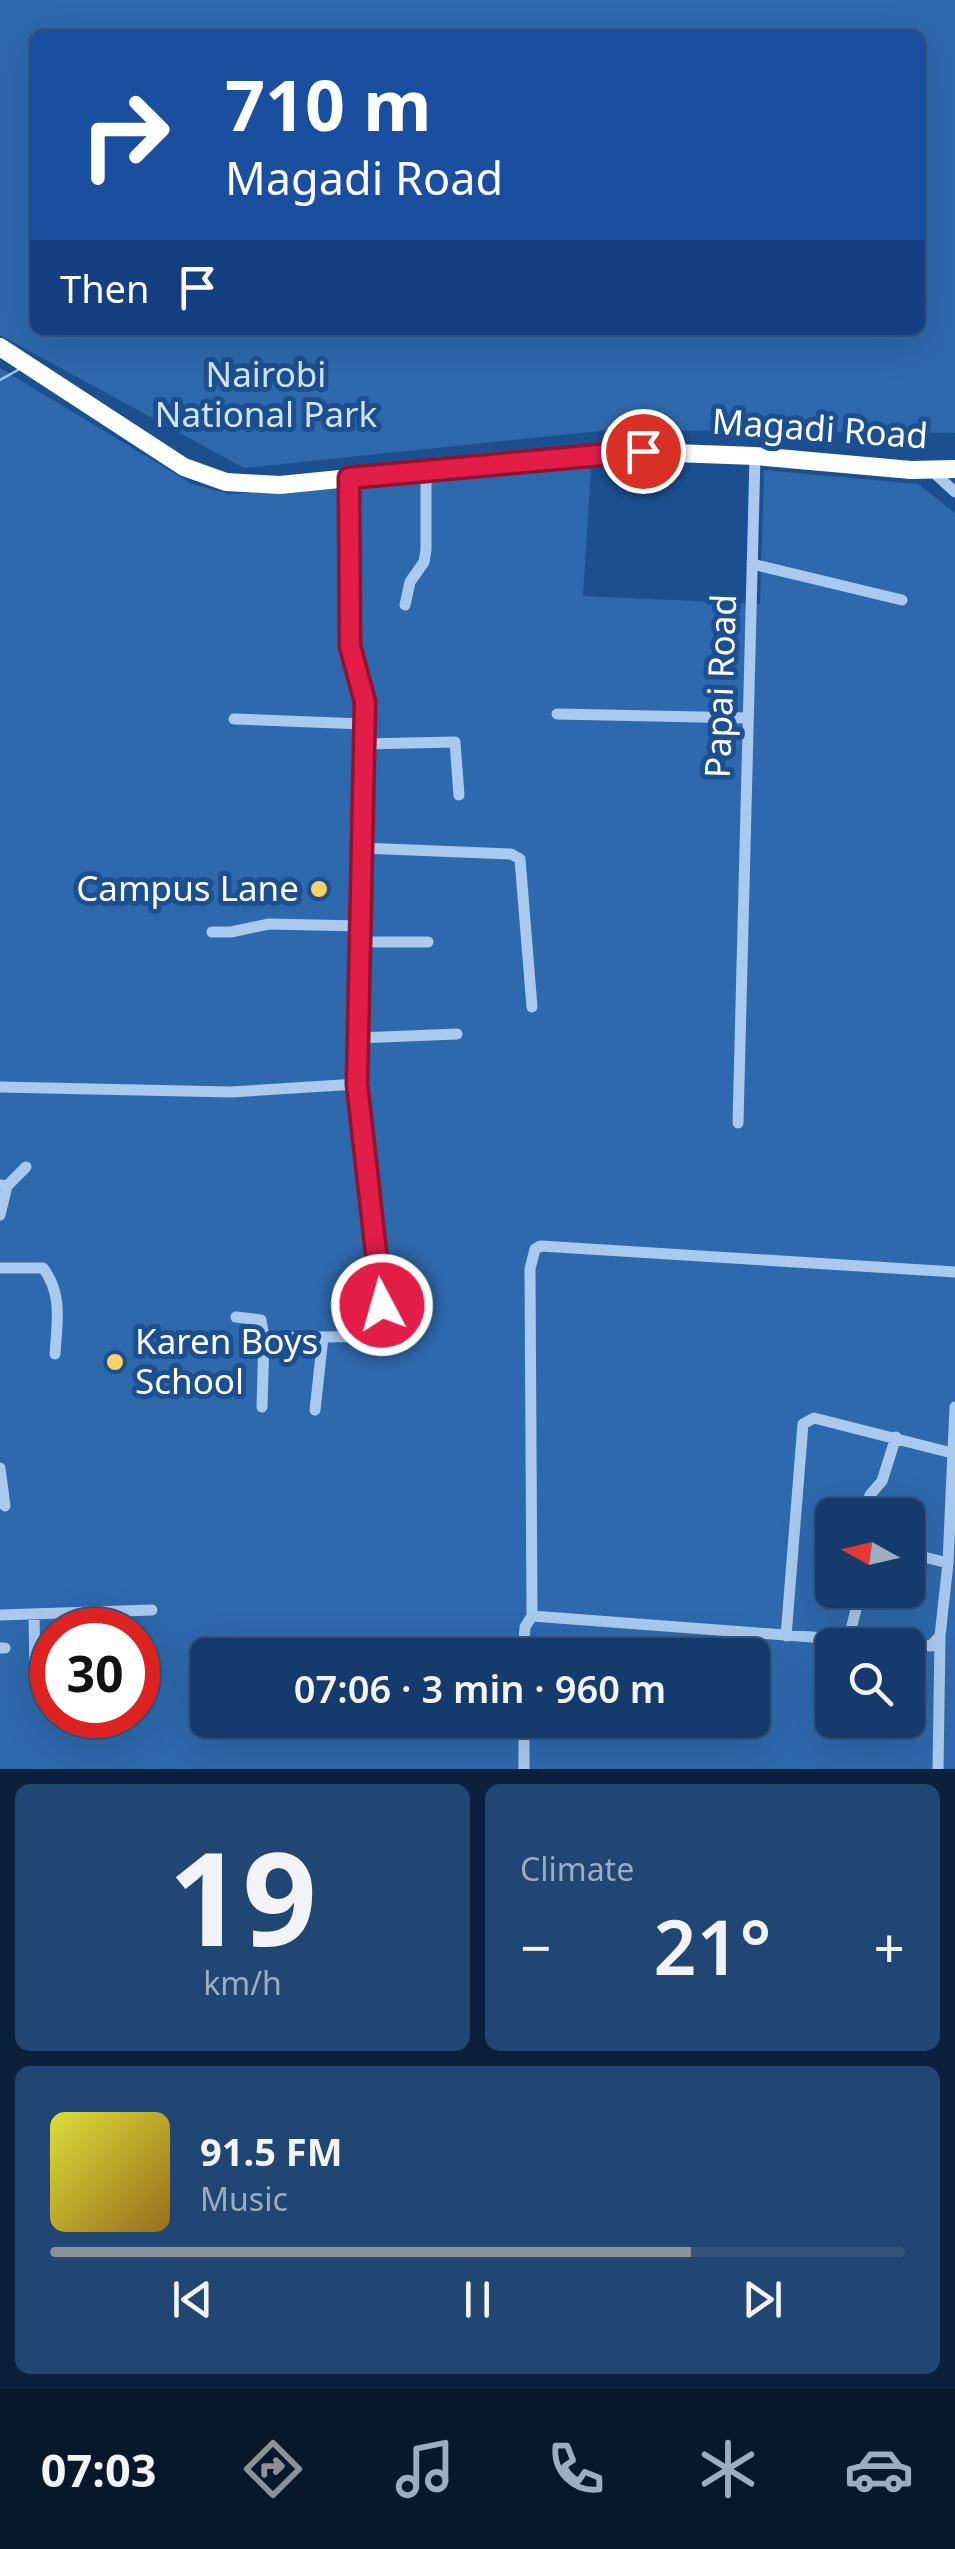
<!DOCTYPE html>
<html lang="en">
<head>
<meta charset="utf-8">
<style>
  :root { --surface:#143b6b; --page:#214673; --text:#f1f3f6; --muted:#9dadc1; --line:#33557e; --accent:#8c9099 }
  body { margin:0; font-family:"Noto Sans",sans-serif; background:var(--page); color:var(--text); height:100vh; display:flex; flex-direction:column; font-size:38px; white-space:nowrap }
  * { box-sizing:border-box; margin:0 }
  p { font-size:32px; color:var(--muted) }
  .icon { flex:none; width:55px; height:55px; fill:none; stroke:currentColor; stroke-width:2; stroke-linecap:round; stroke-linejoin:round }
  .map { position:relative; height:1769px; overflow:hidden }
  .drawer { display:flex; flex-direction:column; gap:15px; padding:15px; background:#0b203b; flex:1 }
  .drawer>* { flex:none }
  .top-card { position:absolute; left:30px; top:30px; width:895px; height:305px; border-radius:15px; box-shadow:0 10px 40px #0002,0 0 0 2px var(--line); background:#1a4fa0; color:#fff; overflow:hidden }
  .needle { width:65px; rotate:278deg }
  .fabs { position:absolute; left:815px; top:1498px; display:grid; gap:20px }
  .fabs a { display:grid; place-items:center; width:110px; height:110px; border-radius:15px; background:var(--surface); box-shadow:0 10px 40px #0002,0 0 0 2px var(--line); font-size:50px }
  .speed { position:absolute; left:30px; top:1608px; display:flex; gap:20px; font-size:50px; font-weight:700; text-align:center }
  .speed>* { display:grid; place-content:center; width:130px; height:130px; border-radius:50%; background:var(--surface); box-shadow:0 10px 40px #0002,0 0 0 2px var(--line); line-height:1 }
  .speed .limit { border:15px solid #d22; background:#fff; color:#111 }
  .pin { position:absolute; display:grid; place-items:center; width:85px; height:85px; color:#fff; margin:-42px; border:5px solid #fff; border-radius:50%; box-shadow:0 2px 10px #0007 }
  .me { position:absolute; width:110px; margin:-55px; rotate:354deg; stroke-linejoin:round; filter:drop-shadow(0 0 8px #0008) }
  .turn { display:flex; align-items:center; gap:35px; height:210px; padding:0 30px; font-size:45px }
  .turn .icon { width:130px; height:130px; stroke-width:2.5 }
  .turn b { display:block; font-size:70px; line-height:85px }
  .then { display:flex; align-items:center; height:95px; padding:0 30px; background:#0003; gap:20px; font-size:38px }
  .big { font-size:75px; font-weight:600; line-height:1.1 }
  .drawer .tile { flex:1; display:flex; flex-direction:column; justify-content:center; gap:15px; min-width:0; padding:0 35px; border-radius:15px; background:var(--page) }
  .drawer .dial { align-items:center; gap:0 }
  .dial b { font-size:130px; line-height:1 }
  .song { display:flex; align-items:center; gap:30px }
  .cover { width:120px; height:120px; border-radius:15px; background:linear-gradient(135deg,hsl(60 70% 55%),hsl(40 70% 35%)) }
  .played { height:10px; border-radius:5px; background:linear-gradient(90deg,var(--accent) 75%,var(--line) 75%) }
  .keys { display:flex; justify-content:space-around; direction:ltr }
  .heat { display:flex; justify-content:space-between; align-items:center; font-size:55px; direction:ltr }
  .drawer .tiles { flex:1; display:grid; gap:15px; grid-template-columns:1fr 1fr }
  .tile:last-child { grid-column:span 2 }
  .trip { position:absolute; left:190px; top:1638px; width:580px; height:100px; border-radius:15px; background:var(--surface); box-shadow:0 10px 40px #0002,0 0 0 2px var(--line); font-weight:600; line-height:100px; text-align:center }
  .tabs { display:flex; height:160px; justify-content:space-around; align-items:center; background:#08182b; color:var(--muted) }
  .tabs .icon { width:70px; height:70px }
  .tabs .current { color:var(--accent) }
  .tabs b { font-size:45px; color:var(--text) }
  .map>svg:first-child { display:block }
  .green { fill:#2e69ad; fill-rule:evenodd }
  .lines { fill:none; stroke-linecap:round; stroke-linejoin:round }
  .stream { stroke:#9cc4f0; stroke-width:2.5 }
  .minor { stroke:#a9c9ee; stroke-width:11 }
  .highway { stroke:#fff; stroke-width:18 }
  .route-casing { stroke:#92132f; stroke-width:25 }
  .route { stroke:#e11d48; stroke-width:18 }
  .poi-dot { fill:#ffd166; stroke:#1b4f8f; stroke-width:4 }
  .labels { text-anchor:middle; stroke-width:10; stroke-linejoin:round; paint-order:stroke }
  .park-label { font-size:35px; fill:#cfe3fa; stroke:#1b4f8f }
  .street-label { font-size:35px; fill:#fff; stroke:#1b4f8f }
  .poi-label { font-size:35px; fill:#fff; stroke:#1b4f8f; text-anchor:end }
</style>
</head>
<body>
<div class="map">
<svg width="955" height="1769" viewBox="0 0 955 1769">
  <rect width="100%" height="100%" fill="#1b4f8f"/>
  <path class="green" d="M0,0H955V433L609,430L244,468L0,335ZM35,35H920V330H35Z
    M0,368L192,484L229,494L334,489L552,468L591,469L583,596L760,604L764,470L918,484L955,513V1769H0ZM832,1515H908V1590H832ZM52,1630H138V1715H52ZM832,1645H908V1720H832ZM208,1655H752V1720H208Z"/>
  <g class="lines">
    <path class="stream" d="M0,380L18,370"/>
    <path class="minor" d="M932,471L955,492
      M349,478L350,647L365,703L357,1084L387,1341
      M752,564L902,600
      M405,605L410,582L424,562L426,550V472
      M557,714L748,718
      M234,719L363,724
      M363,744L455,742L459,795
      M361,848L511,854L520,859L532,1007
      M212,932H231L269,924L360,926
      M360,942H428
      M358,1038L457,1034
      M0,1087L231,1092L357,1084
      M738,1123L755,456
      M0,1185L7,1186L0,1215
      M7,1186L26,1167
      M0,1268H43C63,1294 57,1323 55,1354
      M236,1317L261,1320L264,1338
      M262,1407L264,1338L386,1336
      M315,1410L323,1337
      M0,1468L5,1506
      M826,1510L843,1515
      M864,1515L870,1495L882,1481L896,1437
      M908,1553L948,1563
      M0,1615L152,1610
      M34,1615L35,1676L40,1681L52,1683
      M532,1616L530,1269L535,1249L541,1246L955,1272
      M786,1636L803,1424L814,1418L952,1453
      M848,1641L861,1590
      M0,1648H5
      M523,1655L525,1627L532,1616L931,1646L940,1636L948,1563L955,1407
      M524,1720V1769
      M938,1769L940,1638"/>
    <path class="highway" d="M0,347L184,467L226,482L280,485L621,451L755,456L911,470L955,469"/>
  </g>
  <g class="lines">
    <defs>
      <path id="route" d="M382,1305L357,1084L365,702L350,646L349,478L643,451"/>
    </defs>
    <use href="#route" class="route-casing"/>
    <use href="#route" class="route"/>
  </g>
  <g class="poi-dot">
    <circle cx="319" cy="889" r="10"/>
    <circle cx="115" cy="1362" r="10"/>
  </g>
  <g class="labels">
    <g class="park-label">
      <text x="266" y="387">Nairobi<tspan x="266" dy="40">National Park</tspan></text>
    </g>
    <g class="street-label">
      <text transform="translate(820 429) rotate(4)" y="12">Magadi Road</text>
      <text transform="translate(721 686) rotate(-88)" y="12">Papai Road</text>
    </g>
    <g class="poi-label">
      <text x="299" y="901">Campus Lane</text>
      <text x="135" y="1354" text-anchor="start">Karen Boys<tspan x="135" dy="40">School</tspan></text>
    </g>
  </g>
</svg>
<div class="fabs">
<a><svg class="needle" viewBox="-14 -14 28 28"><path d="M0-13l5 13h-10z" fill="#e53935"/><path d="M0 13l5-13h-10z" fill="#9dadc1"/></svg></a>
<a><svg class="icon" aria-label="search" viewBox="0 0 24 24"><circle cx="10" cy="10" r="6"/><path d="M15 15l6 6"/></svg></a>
</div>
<div class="speed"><div class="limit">30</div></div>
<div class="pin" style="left:643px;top:451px;background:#d93025"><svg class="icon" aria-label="arrive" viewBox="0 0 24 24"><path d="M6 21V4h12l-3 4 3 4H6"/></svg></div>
<svg class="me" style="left:382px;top:1305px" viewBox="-20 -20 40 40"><circle r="17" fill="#e11d48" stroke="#fff" stroke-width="3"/><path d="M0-11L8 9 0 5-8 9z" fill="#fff"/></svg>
<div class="trip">07:06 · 3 min · 960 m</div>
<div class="top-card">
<div class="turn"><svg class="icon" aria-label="right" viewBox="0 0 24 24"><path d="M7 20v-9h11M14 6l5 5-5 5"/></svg><div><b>710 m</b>Magadi Road</div></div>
<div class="then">Then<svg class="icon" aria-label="arrive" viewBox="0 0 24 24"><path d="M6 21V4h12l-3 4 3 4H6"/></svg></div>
</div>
</div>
<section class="drawer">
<div class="tiles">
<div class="tile dial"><b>19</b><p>km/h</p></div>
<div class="tile"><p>Climate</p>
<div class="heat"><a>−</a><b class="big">21°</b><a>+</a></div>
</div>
<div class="tile">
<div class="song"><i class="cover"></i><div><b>91.5 FM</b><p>Music</p></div></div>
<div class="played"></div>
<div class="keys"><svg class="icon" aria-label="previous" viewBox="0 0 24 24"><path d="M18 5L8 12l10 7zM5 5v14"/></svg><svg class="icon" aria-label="pause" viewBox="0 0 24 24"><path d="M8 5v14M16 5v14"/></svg><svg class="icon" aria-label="next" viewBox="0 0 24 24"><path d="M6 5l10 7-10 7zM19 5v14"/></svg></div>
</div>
</div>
</section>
<nav class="tabs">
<b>07:03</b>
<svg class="icon current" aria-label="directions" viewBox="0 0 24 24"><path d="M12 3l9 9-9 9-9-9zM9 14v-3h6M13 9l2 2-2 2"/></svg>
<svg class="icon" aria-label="music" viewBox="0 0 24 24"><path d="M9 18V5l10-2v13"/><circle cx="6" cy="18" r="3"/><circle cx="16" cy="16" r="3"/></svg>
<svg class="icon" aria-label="phone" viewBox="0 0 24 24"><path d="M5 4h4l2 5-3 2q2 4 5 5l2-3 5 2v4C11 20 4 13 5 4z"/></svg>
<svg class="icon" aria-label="climate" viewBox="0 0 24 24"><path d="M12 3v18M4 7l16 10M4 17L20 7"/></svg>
<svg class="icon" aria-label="car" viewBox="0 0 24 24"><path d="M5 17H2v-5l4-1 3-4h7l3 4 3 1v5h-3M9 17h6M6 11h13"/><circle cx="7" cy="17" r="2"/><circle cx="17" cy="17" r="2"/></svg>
</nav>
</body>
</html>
